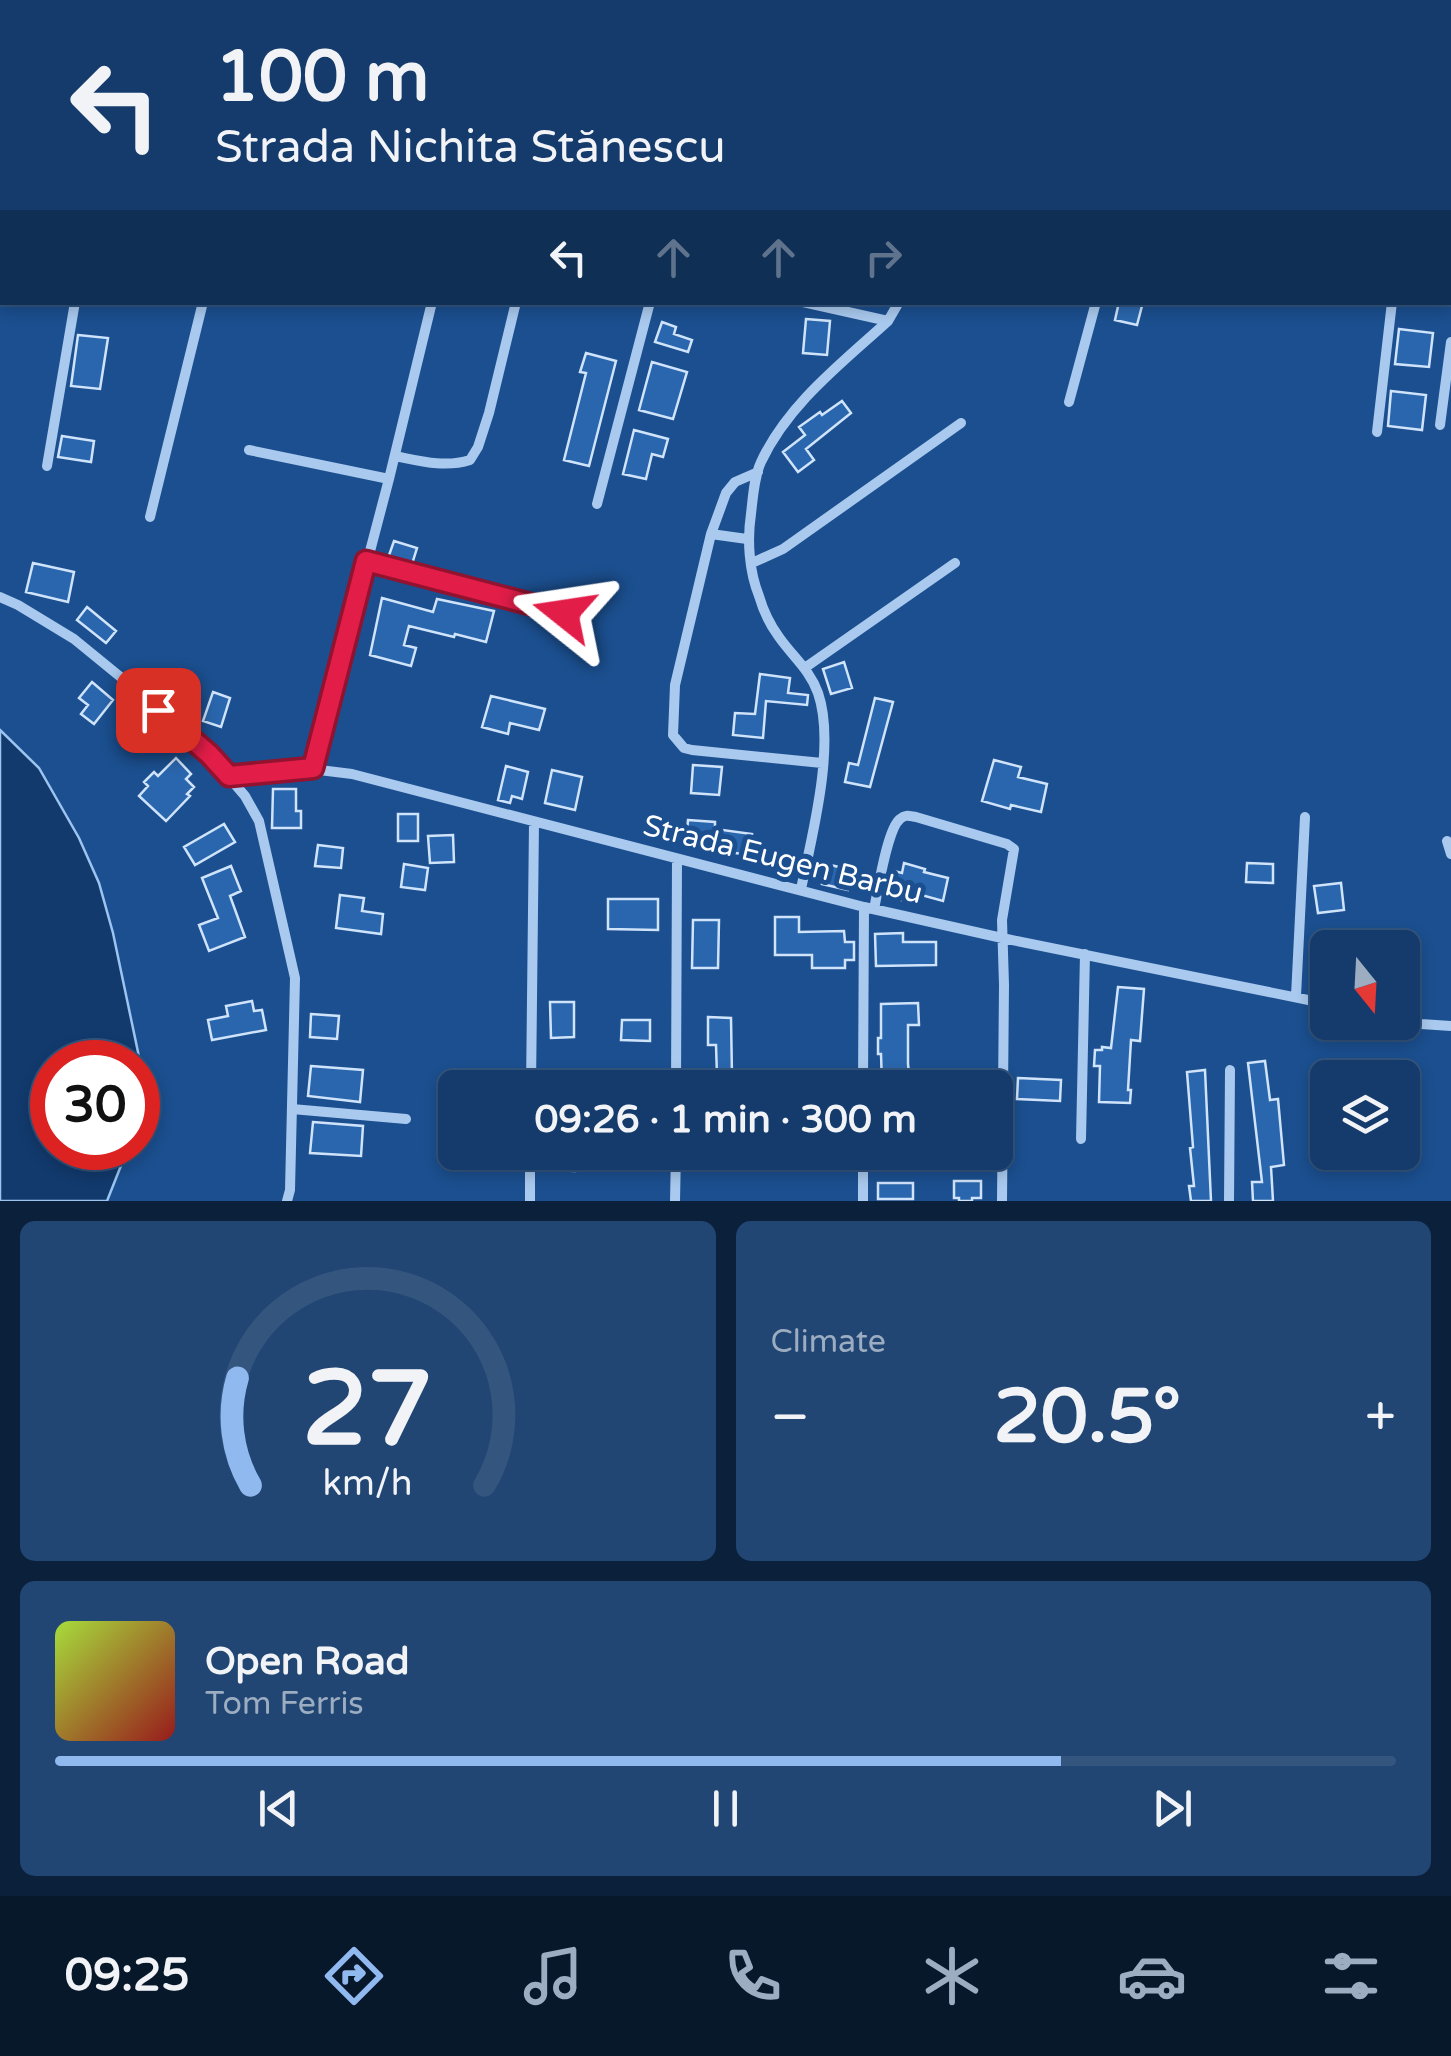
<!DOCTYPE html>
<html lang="en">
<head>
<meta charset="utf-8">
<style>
  :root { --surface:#143b6b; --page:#214673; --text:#f1f3f6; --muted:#9dadc1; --line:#33557e; --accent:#90b9f0 }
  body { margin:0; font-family:"Varela Round",sans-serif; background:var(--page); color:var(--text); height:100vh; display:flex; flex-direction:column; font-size:38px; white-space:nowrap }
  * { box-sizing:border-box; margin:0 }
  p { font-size:32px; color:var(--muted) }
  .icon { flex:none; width:55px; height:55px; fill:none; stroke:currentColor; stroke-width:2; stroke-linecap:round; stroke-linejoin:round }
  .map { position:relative; height:1201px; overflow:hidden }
  .details { display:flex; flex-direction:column; gap:20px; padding:20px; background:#0b203b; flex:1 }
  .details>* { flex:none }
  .banner { position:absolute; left:0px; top:0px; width:1452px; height:305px; box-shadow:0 5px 15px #0003,0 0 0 2px var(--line); background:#143b6b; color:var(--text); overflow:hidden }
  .needle { width:65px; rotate:162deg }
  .buttons { position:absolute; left:1310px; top:930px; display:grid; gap:20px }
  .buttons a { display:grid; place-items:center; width:110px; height:110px; border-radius:15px; background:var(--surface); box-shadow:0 5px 15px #0003,0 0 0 2px var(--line); font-size:50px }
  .speed { position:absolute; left:30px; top:1040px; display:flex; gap:20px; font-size:50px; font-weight:700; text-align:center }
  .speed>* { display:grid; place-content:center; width:130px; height:130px; border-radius:50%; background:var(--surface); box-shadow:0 5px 15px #0003,0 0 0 2px var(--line); line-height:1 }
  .speed .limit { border:15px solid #d22; background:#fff; color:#111 }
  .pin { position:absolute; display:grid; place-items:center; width:85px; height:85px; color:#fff; margin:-42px; border-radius:20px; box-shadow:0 5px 15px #0006 }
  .me { position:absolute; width:110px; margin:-55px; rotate:285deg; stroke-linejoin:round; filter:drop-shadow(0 0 8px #0008) }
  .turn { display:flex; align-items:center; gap:35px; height:210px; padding:0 50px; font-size:45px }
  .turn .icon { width:130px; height:130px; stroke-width:2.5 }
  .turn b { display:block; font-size:70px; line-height:85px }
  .lanes { display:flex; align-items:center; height:95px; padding:0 50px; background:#0003; justify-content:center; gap:50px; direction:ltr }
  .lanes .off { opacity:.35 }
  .big { font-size:75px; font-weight:700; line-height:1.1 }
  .details .card { flex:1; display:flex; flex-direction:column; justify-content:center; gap:15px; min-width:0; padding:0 35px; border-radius:15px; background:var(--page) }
  .details .dial { align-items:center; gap:0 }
  .dial svg { height:260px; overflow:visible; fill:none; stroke:var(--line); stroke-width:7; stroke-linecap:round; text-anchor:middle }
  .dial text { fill:var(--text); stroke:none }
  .song { display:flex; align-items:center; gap:30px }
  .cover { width:120px; height:120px; border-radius:15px; background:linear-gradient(135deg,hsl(80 70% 55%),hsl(0 70% 35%)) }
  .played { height:10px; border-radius:5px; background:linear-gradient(90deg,var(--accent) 75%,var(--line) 75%) }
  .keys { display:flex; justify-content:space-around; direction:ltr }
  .heat { display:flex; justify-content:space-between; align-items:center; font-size:55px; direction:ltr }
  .details .tiles { flex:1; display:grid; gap:20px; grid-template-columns:1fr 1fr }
  .card:last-child { grid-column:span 2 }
  .trip { position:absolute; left:438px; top:1070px; width:575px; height:100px; border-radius:15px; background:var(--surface); box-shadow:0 5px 15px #0003,0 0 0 2px var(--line); font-weight:700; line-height:100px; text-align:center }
  .menu { display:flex; height:160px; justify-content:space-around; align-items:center; background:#08182b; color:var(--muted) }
  .menu .icon { width:70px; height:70px }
  .menu .active { color:var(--accent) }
  .menu b { font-size:45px; color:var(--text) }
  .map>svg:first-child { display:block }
  .water { fill:#123a6d; stroke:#9cc4f0; stroke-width:2.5 }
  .building { fill:#2a66ad; stroke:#cfe3fa; stroke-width:2.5 }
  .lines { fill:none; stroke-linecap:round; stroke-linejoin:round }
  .minor { stroke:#a9c9ee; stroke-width:10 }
  .route-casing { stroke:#92132f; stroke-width:25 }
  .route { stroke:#e11d48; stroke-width:18 }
  .labels { text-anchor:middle; stroke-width:10; stroke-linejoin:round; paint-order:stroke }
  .street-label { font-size:30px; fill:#fff; stroke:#1b4f8f }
</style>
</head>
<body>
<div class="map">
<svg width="1451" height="1201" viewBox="0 0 1451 1201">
  <rect width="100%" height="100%" fill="#1b4f8f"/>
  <path class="water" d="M0,730L39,768L79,838L99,883L113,933L138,1052L141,1071L138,1124V1062H52V1148H128L107,1201H0Z"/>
  <path class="building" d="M1119,302H1143L1137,325L1115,320Z
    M806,319L830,321L827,355L803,353Z
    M662,322L676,327L674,334L692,340L688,352L655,342Z
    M1399,329L1433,333L1429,367L1395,364Z
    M78,335L108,338L100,389L71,386Z
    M586,353L616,361L589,466L564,460L586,373L580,372Z
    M652,362L687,372L673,419L639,410Z
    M1391,391L1426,395L1422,430L1388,426Z
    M842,401L851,413L806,449L814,460L798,472L783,452L805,435L799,427L820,412L822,415Z
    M634,430L668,439L663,457L652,454L646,479L623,474Z
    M62,436L94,441L91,462L58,457Z
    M394,541L417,548L412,564L388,558Z
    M33,563L74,572L68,602L26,592Z
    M382,598L433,612L437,599L494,611L486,642L455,634L454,637L409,626L404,645L416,648L411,666L370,655Z
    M87,607L116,631L106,643L77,620Z
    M844,662L852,688L831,694L823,669Z
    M760,674L790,678L788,693L808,695L807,705L766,701L763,738L733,735L735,713L755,714Z
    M92,682L113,700L94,724L81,714L88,705L79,698Z
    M213,692L230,698L221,727L203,721Z
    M491,696L545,709L539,730L510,723L508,734L482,727Z
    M875,698L893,702L870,787L845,782L849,763L858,765Z
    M176,758L191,774L186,779L194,787L187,794L190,796L166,821L139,796L148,786L144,782L154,772L158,776Z
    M994,760L1021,767L1018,777L1047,784L1041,812L1011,805L1010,809L982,801Z
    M693,765L722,767L719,795L691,793Z
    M506,766L528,772L522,799L512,796L510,803L498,800Z
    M552,770L582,777L575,810L545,803Z
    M273,789H296V811H301V828H272Z
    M398,814H418V841H398Z
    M688,820L715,822V829L752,834L749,855L728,852L729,847L686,844Z
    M224,824L235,842L195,865L184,847Z
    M453,835L454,862L430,863L428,836Z
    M318,845L343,848L341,868L315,866Z
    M904,863L925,869L924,872L948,878L943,901L918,894L917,898L903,895L901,900L888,896L894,871L902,873Z
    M1247,863L1273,864V883L1246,882Z
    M404,864L428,868L425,890L401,887Z
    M826,864L852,870L848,890L822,884Z
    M231,866L241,891L230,896L245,937L209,951L199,925L218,918L202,878Z
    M1341,883L1344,910L1318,913L1314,886Z
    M340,895L364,898L362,911L383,914L381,934L336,928Z
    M608,899H658V930L608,929Z
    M775,917H799V932L844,931L845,942H854V960H845V968H812V955H775Z
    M693,920H719L718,968H692Z
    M903,933V942H936V965L876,966L875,934Z
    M1118,987L1144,989L1140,1041L1131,1040L1128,1090H1131L1130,1103L1099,1102L1100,1066H1094L1095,1050H1102V1047L1111,1048Z
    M252,1001L254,1011L262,1010L266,1030L212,1040L208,1020L228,1016L226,1006Z
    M550,1002H574V1037L551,1038Z
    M918,1003L919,1025H908V1064L909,1073H919V1084L882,1085L881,1054H878V1038H881V1004Z
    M311,1014L339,1016L337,1039L310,1037Z
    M708,1017L731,1018L732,1076H717L716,1045H708Z
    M622,1020H650V1041L621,1040Z
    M1265,1061L1270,1100L1278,1099L1284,1165L1271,1167L1273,1201H1253L1252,1182H1262L1248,1063Z
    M311,1066L363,1070L360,1102L308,1096Z
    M1205,1070L1211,1201H1191L1189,1186H1194L1190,1148L1193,1147L1187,1072Z
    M1018,1078L1061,1080L1060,1101L1017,1099Z
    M313,1122L363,1126L361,1156L310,1153Z
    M550,1152H575V1171L550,1170Z
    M954,1181H981V1198H972V1201H959V1198H954Z
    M878,1183H913V1199H878Z"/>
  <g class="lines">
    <path class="minor" d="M687,0L690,2
      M858,0L860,2
      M1078,0L1080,2
      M1273,0L1276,2
      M192,2L193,0
      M400,2L401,0
      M552,2L553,0
      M0,9L2,10
      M1450,175H1451
      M0,262H2
      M803,302L888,321
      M1069,402L1096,302
      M1440,425L1451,342
      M1377,432L1392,302
      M249,450L389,479
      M395,456C420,461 445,468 470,460L478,447L489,413L516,302
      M47,466L75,302
      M758,472L735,482L726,493L711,534L675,685L673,735L684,748L692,750L822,763
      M597,504L650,302
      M150,517L203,302
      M711,534L747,539
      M366,561L565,613
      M752,563L783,549L961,423
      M0,597L18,605L74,639L134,688L209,754L245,796L259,821L295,978L290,1190L287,1201
      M806,667L955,563
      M313,768L389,479L432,302
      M229,776L303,768L352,774L864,907L1002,938L1328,1004
      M1447,841L1451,854
      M801,889C812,836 836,745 818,693C810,670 793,657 779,637C771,626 763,610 759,596C749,571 747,540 751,514C753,497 754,477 761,462C788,404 842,363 888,321L899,302
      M874,909C878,891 887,829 900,819C906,814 909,816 916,817L1007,844L1014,849L1002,920L1004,985L1002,1201
      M1296,996L1305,817
      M1402,1021L1421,1024L1451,1026
      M531,1088L534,823
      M676,1088L677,859
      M863,1088L864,907
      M292,1109L406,1119
      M1081,1139L1085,954
      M863,1152V1201
      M795,1154L863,1164
      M530,1201V1152
      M675,1201L676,1152
      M1229,1201L1230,1070"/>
  </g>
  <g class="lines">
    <defs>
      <path id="route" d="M158,710L209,754L229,776L313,768L366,561L564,613"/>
    </defs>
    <use href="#route" class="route-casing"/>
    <use href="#route" class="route"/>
  </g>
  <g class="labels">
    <g class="street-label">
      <text transform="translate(783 859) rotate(14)" y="10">Strada Eugen Barbu</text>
    </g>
  </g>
</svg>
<div class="buttons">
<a><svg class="needle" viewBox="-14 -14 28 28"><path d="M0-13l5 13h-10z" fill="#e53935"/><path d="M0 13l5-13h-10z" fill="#9dadc1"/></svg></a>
<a><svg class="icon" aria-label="layers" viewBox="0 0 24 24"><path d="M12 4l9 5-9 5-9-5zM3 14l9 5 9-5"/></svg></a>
</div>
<div class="speed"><div class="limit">30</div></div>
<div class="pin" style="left:158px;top:710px;background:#d93025"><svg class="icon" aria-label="arrive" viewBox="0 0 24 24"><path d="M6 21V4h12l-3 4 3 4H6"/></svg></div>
<svg class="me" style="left:564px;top:613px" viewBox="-20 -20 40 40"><path d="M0-17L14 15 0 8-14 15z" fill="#e11d48" stroke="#fff" stroke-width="4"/></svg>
<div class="trip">09:26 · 1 min · 300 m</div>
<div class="banner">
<div class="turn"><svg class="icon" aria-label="left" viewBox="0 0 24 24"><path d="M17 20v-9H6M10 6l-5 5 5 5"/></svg><div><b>100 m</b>Strada Nichita Stănescu</div></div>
<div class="lanes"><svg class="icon" aria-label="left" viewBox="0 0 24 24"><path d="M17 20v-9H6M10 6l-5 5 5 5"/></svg><svg class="icon off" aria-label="ahead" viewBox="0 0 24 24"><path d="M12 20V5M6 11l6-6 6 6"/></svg><svg class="icon off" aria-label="ahead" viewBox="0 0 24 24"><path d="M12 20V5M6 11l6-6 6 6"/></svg><svg class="icon off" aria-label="right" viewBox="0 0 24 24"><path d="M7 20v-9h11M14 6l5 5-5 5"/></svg></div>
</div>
</div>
<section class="details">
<div class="tiles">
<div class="card dial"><svg viewBox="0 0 100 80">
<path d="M14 69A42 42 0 1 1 86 69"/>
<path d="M14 69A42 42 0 0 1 10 36" stroke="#90b9f0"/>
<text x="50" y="56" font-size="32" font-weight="700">27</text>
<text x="50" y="72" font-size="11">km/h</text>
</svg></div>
<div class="card"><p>Climate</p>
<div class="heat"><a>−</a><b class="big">20.5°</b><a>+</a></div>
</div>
<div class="card">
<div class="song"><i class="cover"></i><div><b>Open Road</b><p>Tom Ferris</p></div></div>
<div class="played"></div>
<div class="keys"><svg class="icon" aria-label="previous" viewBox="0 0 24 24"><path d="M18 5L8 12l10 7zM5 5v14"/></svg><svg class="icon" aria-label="pause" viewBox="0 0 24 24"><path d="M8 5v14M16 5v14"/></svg><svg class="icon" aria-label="next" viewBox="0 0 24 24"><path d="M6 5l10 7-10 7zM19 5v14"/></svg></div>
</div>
</div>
</section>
<nav class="menu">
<b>09:25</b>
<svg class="icon active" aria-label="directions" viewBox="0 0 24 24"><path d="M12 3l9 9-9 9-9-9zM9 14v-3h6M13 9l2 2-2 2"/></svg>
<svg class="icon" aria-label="music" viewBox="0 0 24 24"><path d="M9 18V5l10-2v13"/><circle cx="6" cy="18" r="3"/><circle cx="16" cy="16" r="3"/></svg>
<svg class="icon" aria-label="phone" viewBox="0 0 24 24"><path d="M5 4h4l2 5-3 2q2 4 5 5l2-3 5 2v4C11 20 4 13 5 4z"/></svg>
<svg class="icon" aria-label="climate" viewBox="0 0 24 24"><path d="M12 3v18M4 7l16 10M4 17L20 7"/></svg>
<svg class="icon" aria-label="car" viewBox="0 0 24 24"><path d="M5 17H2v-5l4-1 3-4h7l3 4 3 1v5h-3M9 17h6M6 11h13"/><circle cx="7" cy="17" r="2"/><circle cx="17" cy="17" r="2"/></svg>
<svg class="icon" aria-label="filters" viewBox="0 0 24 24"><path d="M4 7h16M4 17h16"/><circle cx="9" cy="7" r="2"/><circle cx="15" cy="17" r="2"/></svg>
</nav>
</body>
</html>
